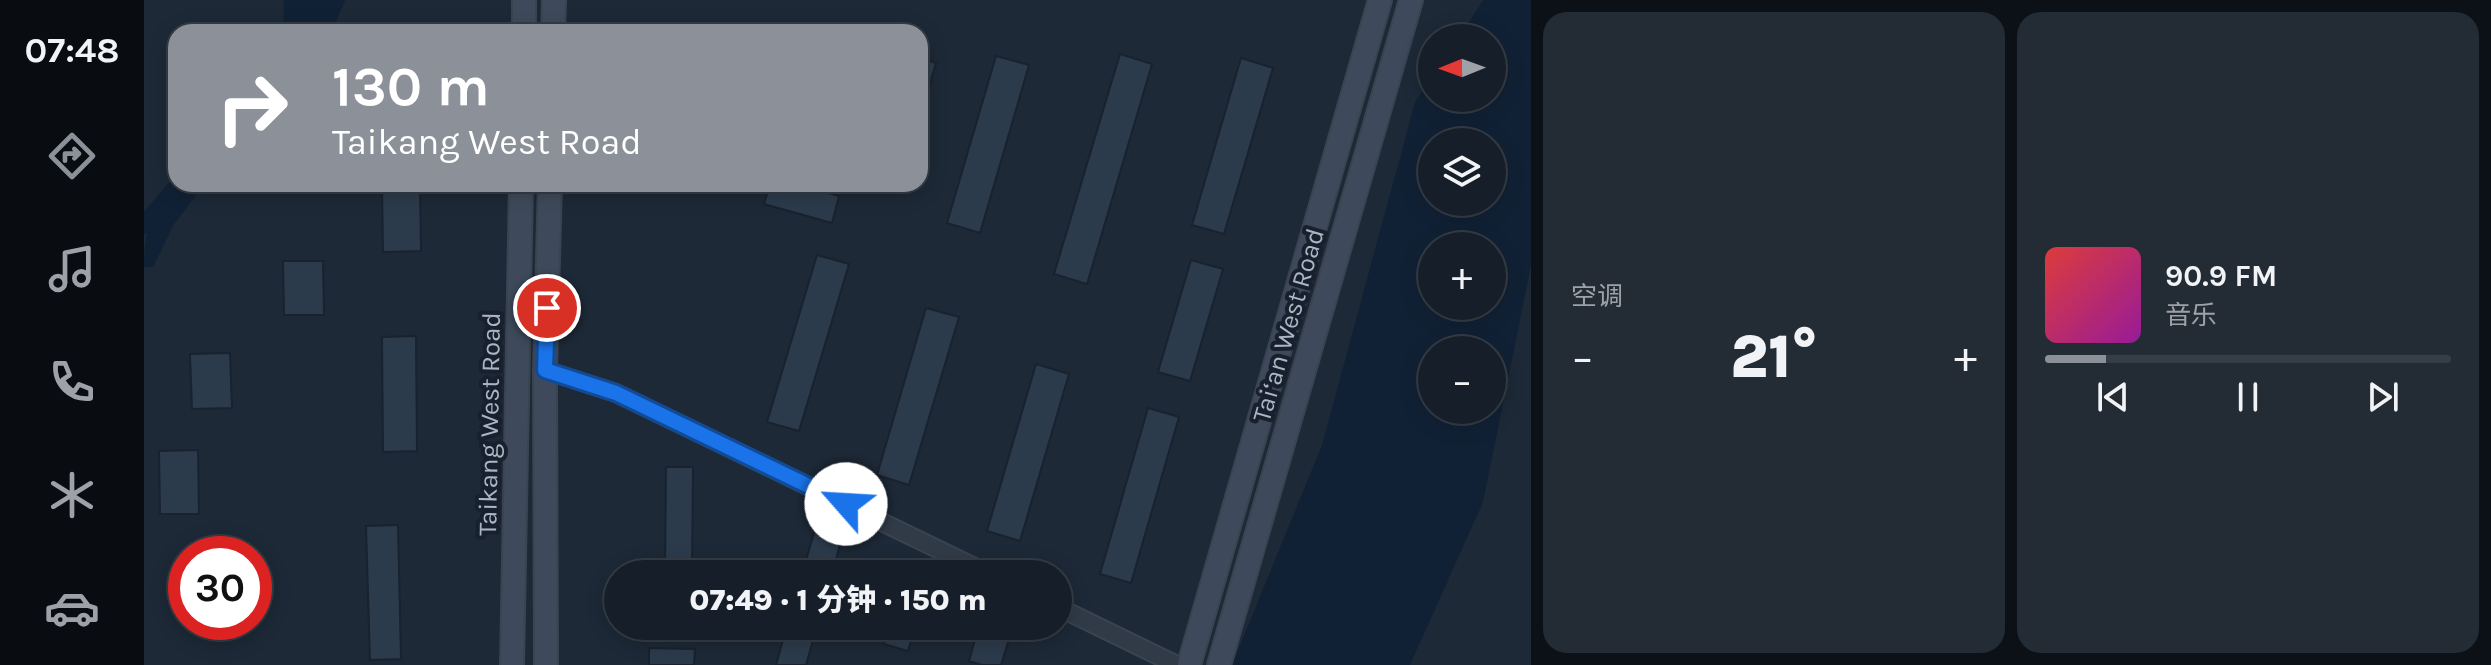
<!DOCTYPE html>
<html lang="zh">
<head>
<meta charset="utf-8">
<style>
  :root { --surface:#161f29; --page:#232c35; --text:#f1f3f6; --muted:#9ea2a8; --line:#353d46; --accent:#8c9099 }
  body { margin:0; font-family:Karla,"Noto Sans SC",sans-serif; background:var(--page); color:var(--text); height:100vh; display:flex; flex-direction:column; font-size:30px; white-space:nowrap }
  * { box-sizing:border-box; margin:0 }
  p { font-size:26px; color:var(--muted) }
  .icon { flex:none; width:44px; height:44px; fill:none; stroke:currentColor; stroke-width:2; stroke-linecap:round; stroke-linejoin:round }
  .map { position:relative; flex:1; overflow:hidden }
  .sheet { display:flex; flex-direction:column; gap:12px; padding:12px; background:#0c1117; width:960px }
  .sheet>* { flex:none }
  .top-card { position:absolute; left:24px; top:24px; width:760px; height:168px; border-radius:24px; box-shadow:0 4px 20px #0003,0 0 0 2px var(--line); background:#8c9099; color:#fff; overflow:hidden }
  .needle { width:52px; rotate:269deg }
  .controls { position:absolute; left:1274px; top:24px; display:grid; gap:16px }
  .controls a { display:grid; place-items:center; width:88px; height:88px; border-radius:50%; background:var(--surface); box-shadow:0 4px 20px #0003,0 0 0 2px var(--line); font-size:40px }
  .speed { position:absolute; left:24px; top:536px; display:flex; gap:16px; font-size:40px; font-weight:700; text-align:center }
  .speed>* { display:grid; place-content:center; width:104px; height:104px; border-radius:50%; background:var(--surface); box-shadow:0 4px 20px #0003,0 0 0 2px var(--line); line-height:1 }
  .speed .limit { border:12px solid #d22; background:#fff; color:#111 }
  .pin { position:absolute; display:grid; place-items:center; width:68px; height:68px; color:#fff; margin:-34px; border:4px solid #fff; border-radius:50%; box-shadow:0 2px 8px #0007 }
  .me { position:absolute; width:88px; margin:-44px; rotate:296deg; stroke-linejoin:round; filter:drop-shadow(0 0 6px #0008) }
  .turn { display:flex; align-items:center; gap:28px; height:168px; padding:0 32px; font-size:36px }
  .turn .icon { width:104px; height:104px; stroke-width:2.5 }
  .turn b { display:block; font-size:56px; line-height:68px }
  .big { font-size:60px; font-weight:800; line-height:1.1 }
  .sheet .widget { flex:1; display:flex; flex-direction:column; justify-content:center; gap:12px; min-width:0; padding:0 28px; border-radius:24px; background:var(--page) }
  .song { display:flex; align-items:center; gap:24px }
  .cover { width:96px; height:96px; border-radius:12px; background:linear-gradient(135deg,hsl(0 70% 55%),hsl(300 70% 35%)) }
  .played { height:8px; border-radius:4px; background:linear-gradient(90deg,var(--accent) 15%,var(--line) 15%) }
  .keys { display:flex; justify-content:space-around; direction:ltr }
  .heat { display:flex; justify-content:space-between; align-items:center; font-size:44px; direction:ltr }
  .sheet .tiles { flex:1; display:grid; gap:12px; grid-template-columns:repeat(2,1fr) }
  .trip { position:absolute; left:460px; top:560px; width:468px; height:80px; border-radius:40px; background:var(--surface); box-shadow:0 4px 20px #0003,0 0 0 2px var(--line); font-weight:800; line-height:80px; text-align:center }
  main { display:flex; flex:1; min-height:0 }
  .menu { display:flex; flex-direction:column; width:144px; justify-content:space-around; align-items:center; background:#090c10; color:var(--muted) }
  .menu .icon { width:56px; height:56px }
  .menu .active { color:var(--accent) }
  .menu b { font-size:36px; color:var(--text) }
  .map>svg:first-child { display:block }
  .water { fill:#112135; fill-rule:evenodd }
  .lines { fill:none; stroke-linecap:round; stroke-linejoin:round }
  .canal { stroke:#112135; stroke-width:18 }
  .building { fill:#2c3b4c; stroke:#19222e; stroke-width:2 }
  .street-casing { stroke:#3a4451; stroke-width:20 }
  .secondary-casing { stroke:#3a4451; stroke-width:26 }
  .street { stroke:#313b48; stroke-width:16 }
  .secondary { stroke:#3e4a5b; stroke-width:22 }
  .route-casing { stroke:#114b97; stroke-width:20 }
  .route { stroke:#1a73e8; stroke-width:14 }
  .labels { text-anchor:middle; stroke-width:8; stroke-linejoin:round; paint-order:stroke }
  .street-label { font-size:26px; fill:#aab6c5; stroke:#17202c }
</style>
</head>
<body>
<main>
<nav class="menu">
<b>07:48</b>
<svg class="icon active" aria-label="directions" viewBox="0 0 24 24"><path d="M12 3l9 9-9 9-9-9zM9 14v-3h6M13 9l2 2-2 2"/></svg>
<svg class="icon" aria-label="music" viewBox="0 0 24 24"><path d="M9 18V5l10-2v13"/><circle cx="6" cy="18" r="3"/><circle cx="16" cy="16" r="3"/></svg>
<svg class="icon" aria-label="phone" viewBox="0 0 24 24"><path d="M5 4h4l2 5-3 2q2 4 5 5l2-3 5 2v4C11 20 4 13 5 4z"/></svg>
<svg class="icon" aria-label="climate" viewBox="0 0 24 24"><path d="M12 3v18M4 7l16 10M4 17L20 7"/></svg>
<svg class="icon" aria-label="car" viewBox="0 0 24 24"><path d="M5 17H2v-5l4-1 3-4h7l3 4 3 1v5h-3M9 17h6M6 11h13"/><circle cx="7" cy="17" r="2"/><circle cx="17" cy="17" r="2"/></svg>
</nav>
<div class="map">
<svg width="1387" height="665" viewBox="0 0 1387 665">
  <rect width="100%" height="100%" fill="#1d2937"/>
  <path class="water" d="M140,0H201V1L187,32H139Z
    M1339,0H1387V266L1339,502L1266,665H1088L1178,445L1271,102L1288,77V98H1348V38H1315ZM1288,142H1348V202H1288ZM1288,246H1348V306H1288ZM1288,350H1348V410H1288Z
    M32,175V184H61L30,224L9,267H0C0,229 9,205 32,175Z"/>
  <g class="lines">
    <path class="canal" d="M0,225L36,184"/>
  </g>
  <path class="building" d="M976,54L1008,64L943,284L910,274Z
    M852,56L885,65L836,233L803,223Z
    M776,58L792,63L780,104L776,103Z
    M1097,58L1129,68L1080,234L1048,225Z
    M238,184H276L277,251L239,252Z
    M626,184H671L670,189L695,196L688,223L620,204Z
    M673,255L705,264L655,431L623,422Z
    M1047,260L1079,269L1046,381L1014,372Z
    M139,261H179L180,315H140Z
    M782,308L815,317L765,485L733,475Z
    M272,336L273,451L239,452L238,337Z
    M86,353L88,408L48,409L46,354Z
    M892,364L925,374L876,541L843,531Z
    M1004,408L1035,417L987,583L956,574Z
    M54,450L55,514H16L15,451Z
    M522,467H549L548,574H521Z
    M254,525L257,659L226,660L222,526Z
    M672,526L699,534L688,574H658Z
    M643,626H673L662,665H632Z
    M745,626H771L764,651L740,644Z
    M842,626H869L857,665H838L825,661L834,629L840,631Z
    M505,648L551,649L550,665H505Z"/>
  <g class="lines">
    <defs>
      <path id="street" d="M401,370L472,393L845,574
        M914,607L1033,665"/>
      <path id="secondary" d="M380,32V0
        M409,32L410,0
        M368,665L377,184
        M402,665L401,370L406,184
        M1045,665L1236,0
        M1075,665L1267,0"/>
    </defs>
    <use href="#street" class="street-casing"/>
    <use href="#secondary" class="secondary-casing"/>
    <use href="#street" class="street"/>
    <use href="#secondary" class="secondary"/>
  </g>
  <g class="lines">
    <defs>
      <path id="route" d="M403,308L401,370L472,393L702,504"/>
    </defs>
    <use href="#route" class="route-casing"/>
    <use href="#route" class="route"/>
  </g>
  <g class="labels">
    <g class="street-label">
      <text transform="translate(1144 325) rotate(-74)" y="9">Tai‘an West Road</text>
      <text transform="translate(345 424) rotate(-89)" y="9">Taikang West Road</text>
    </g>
  </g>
</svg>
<div class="controls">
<a><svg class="needle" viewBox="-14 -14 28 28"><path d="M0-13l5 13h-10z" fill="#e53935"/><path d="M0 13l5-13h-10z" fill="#9ea2a8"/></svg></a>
<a><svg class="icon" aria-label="layers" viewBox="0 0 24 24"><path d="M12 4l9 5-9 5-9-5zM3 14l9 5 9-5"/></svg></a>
<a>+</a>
<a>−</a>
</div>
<div class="speed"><div class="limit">30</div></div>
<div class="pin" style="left:403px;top:308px;background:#d93025"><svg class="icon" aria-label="arrive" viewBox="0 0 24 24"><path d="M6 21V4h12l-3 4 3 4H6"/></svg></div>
<svg class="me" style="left:702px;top:504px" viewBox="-20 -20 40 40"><circle r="19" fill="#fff"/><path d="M0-13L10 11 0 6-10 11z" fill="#1a73e8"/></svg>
<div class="trip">07:49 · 1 分钟 · 150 m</div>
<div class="top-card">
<div class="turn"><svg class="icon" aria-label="right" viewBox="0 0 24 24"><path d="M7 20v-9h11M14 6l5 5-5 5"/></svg><div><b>130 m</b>Taikang West Road</div></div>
</div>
</div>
<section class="sheet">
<div class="tiles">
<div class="widget"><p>空调</p>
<div class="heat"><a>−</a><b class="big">21°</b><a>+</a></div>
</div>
<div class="widget">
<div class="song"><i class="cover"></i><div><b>90.9 FM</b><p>音乐</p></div></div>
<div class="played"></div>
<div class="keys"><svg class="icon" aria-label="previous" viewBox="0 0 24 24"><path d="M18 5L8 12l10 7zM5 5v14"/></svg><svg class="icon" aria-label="pause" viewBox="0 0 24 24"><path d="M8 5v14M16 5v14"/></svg><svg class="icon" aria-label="next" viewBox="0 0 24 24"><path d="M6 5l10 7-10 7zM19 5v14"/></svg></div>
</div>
</div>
</section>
</main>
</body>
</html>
